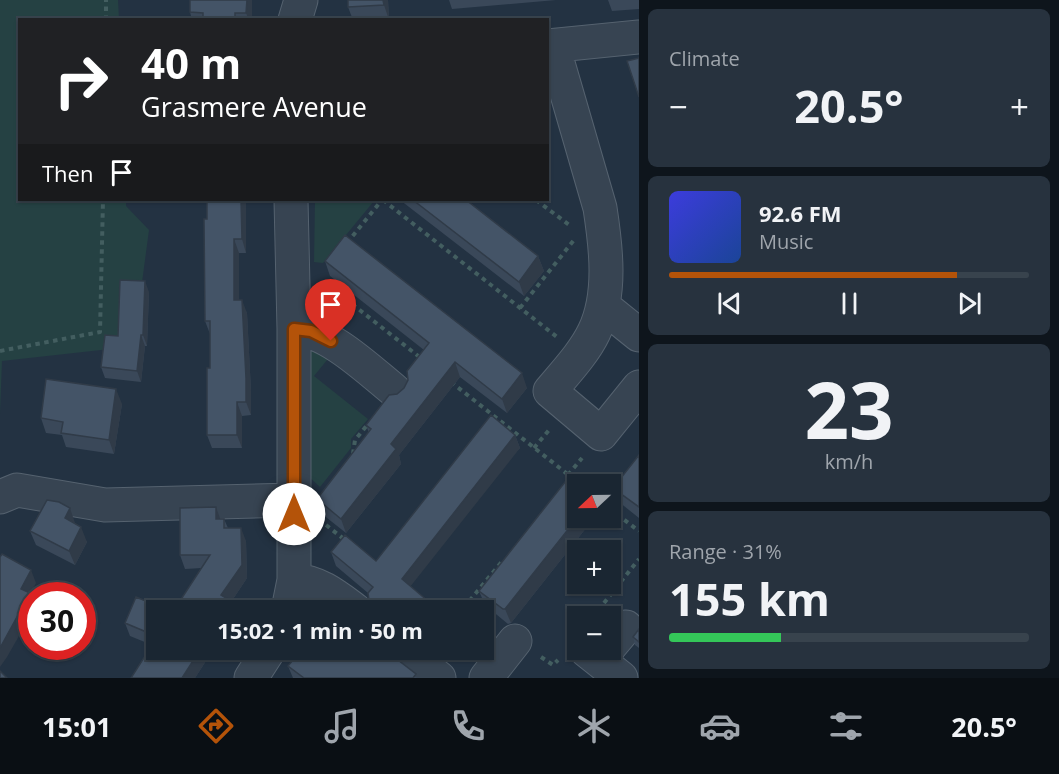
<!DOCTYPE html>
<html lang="en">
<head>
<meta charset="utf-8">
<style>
  :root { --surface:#1a2632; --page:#27323e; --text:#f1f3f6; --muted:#9fa5ac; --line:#38434d; --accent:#b45309 }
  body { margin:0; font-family:"Open Sans",sans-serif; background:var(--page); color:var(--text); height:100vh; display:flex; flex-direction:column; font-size:22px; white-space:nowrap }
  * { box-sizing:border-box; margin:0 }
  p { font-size:20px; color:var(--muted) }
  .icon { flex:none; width:33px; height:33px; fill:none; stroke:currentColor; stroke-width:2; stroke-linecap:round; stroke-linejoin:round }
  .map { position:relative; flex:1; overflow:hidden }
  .panel { display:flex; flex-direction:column; gap:9px; padding:9px; background:#0e151c; width:420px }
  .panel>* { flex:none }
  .guide { position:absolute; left:18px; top:18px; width:531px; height:183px; border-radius:0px; box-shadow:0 2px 4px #0004,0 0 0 2px var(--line); background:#202124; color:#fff; overflow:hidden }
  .needle { width:39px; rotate:248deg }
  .buttons { position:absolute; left:567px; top:474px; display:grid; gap:12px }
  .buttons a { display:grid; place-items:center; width:54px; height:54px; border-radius:0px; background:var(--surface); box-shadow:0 2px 4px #0004,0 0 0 2px var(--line); font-size:30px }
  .speed { position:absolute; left:18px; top:582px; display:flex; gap:12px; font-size:30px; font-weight:700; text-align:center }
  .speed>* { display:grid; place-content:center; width:78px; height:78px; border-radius:50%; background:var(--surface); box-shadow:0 2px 4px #0004,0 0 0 2px var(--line); line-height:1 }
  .speed .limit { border:9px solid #d22; background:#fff; color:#111 }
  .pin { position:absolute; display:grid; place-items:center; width:51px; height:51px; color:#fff; margin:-62px -26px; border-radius:50% 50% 50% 0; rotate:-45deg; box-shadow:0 0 6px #0007 }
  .pin .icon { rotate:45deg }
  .me { position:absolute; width:66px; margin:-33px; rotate:0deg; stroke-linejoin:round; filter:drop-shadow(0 0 4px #0008) }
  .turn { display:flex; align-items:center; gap:21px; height:126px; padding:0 24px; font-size:27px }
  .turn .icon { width:78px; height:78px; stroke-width:2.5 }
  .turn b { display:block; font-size:42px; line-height:51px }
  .then { display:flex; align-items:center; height:57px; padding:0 24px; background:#0003; gap:12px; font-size:22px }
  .big { font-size:45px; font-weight:700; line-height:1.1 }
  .panel .widget { flex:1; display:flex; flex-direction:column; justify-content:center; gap:9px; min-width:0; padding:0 21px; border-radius:9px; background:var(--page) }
  .panel .dial { align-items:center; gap:0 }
  .dial b { font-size:78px; line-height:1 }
  .song { display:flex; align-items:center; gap:18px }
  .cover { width:72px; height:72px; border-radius:9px; background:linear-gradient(135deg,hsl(240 70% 55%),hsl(220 70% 35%)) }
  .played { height:6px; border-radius:3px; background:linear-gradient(90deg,var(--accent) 80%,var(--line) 80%) }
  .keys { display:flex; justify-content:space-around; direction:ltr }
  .heat { display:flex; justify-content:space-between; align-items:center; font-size:33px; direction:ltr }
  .charge { height:9px; border-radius:4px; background:linear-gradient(90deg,#34c759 31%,var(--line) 0) }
  .trip { position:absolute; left:146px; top:600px; width:348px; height:60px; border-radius:0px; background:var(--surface); box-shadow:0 2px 4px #0004,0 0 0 2px var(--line); font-weight:700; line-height:60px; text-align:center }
  .dock { display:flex; height:96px; justify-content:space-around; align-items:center; background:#0a0f14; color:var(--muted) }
  .dock .icon { width:42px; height:42px }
  .dock .selected { color:var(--accent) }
  .dock b { font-size:27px; color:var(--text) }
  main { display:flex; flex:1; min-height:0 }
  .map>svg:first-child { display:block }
  .green { fill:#254143 }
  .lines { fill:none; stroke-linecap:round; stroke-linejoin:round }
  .minor-casing { stroke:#55626f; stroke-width:35 }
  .path { stroke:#435e60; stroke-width:4; stroke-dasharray:4.5 4.5; stroke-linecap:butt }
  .minor { stroke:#374452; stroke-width:33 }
  .wall { fill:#3a4859 }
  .shaded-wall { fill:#303b48 }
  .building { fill:#445467; stroke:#303b48; stroke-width:1.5 }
  .route-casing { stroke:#753606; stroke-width:15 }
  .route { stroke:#b45309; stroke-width:10 }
</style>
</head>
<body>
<main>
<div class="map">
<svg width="639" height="678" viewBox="0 0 639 678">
  <rect width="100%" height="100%" fill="#233242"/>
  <path class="green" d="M0,0H118L119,19L20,20V200H126V206L149,230L141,290L119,348L2,361L0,414Z
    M315,200L374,201L323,263L314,262Z
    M308,348L332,354L314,376L368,419L351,439V448L320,487L305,473Z"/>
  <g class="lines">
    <defs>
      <path id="minor" d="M295,20L301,0
        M548,46L639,37
        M553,46L600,208C606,247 612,295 594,332C584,353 565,373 550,391L601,434L639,387
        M603,306L639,335
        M294,329C328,330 369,370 395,391
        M0,497L17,490L105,505L294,500
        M294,580C319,582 335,595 355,610
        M288,610L294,580V329L291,200
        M610,646L626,627
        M403,650L439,678
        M586,650L621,678
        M251,678L269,650
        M486,678L515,641"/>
    </defs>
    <use href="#minor" class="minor-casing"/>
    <path class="path" d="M106,20V0
      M383,200L557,337
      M536,200L572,227
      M347,243L382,200
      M324,282L422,359
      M520,308L574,240
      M0,351L100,332L103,200
      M451,382L580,484
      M534,448L549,430
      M353,454L355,440L368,424
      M568,475L582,458
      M610,509L639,531
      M326,525L345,540
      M604,603L639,559
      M473,610L471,599L504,559
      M541,657L553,665L558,660"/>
    <use href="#minor" class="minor"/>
  </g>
  <path class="wall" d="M190,0H252V20H192L190,12Z
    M348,0H388L389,20H353L348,7Z
    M449,0H556L452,9Z
    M608,0H639V9L612,11Z
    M207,200H246V253H239V300L247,313L251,391V415L242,416V448H212L207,435L210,368V334L205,321L207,219Z
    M400,200H466L538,256L544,271L524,296Z
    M325,261L527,388L507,413L460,377L399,455L401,464L346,533L322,514L317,499L369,433L366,425L397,394L404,388L424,350L330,276Z
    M149,292L147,346H145L141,382L105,378L101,367L118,336Z
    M122,404L114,454L66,447L62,435L46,433L41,418Z
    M515,435L520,448L365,608L369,600L368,593L336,566L331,552L376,561Z
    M639,455V518L619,502L613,488Z
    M216,507L220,519H224L228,528L246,541L247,578L231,602L234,610H174L202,568L185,569L180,555Z
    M578,518H594L511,623L508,624L485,605L479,591Z
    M75,523L87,542L75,565L36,545L30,531Z
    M136,597L168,610H156V650H213L195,678H131L152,645L130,636L125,623Z
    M639,629V648L635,645L633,637Z
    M321,650L386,651L417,678H293L288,666Z"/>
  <path class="shaded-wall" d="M247,0H252V20H249L246,13Z
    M383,0H388L389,20L384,5Z
    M241,200H246V253L242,239Z
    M234,239L239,253V313L234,300Z
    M538,256L544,271L524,296L519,282Z
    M145,281L149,292L147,346L143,335Z
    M242,300L247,313L251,391V415L246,402Z
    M141,335L145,346L141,382L137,371Z
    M455,362L460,377L399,455L401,464L346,533L341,519L391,444Z
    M522,373L527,388L507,413L502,399Z
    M116,389L122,404L114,454L109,440Z
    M237,402L242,416V448L237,435Z
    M515,435L520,448L406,592L402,579Z
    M216,507L221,521L216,519Z
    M70,508L75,523L70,533L65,518Z
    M578,518H594L511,623L505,609Z
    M81,527L87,542L75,565L69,551Z
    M241,528L246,541L247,578L231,602L234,610H225L221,595Z
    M31,570L36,583L30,594L32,598V613L7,657L0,667V648L21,589Z
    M429,602L433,610H422Z
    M200,650H213L195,678H182Z"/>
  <path class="building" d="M190,0H247L246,13H235V20H203V13L190,12Z
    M348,0H383L384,5L348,7Z
    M639,58V97L627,61Z
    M207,200H241L242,239H234V300H242L246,378V402H237V435H207V368H210V321H205L204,219H207Z
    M413,200H466L538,256L519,282Z
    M345,235L522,373L502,399L455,362L391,444L396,449L341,519L317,499L371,429L366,425L389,395L397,394L404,388L408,380L407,371L429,343L325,261Z
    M120,280L145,281L143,335H141L137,371L101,367L105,335L118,336Z
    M46,379L116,389L109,440L61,433L63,422L41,418Z
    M491,415L515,435L402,579L429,602L422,610H362L365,608L369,600L368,593L373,587L331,552L345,535L376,561Z
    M639,455V507L613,488Z
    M569,477L579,484H578V517L505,609H503L479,591Z
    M47,500L59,502L70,508L65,518L81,527L69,551L30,531Z
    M216,507V519H224V528H241L242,565L221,595L231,601L225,610H174L210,555H180V508Z
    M2,554L31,570L21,589L30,593L0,648V557Z
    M136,597L168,610H156V636L125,623Z
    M639,629V642L633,637Z
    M156,639V650H200L182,678H131Z
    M301,650H385L416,674L413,678H304L288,666Z
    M0,671L7,678H0Z"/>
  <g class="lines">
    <defs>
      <path id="route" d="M294,514V329L311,331L331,341"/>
    </defs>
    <use href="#route" class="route-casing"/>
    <use href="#route" class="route"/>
  </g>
</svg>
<div class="buttons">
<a><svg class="needle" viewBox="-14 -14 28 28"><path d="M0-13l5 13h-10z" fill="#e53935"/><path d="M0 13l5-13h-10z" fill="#9fa5ac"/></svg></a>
<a>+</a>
<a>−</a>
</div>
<div class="speed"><div class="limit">30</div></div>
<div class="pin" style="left:331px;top:341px;background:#d93025"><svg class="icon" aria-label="arrive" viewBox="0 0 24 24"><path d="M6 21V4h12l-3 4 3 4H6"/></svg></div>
<svg class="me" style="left:294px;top:514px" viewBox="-20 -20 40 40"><circle r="19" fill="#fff"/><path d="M0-13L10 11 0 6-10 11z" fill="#b45309"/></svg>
<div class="trip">15:02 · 1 min · 50 m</div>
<div class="guide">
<div class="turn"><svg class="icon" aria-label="right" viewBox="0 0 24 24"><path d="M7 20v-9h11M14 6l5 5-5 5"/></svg><div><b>40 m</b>Grasmere Avenue</div></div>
<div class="then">Then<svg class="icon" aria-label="arrive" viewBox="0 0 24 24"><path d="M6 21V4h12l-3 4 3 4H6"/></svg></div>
</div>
</div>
<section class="panel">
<div class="widget"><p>Climate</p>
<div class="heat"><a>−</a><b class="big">20.5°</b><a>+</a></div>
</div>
<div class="widget">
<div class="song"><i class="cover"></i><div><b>92.6 FM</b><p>Music</p></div></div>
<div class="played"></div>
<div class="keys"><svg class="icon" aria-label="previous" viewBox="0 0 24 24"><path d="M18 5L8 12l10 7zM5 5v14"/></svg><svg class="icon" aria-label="pause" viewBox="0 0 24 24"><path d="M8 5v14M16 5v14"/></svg><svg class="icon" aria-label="next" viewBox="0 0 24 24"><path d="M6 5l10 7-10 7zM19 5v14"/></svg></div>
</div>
<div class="widget dial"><b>23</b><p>km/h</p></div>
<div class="widget"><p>Range · 31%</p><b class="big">155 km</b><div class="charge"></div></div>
</section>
</main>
<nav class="dock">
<b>15:01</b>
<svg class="icon selected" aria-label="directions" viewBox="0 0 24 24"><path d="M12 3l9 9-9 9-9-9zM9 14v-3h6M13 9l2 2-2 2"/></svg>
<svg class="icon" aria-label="music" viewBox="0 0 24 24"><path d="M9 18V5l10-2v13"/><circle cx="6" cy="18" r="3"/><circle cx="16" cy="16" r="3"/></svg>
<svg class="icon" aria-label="phone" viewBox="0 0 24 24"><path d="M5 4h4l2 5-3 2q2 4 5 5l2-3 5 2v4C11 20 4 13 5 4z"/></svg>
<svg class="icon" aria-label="climate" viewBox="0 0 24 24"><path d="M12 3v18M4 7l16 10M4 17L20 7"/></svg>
<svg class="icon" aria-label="car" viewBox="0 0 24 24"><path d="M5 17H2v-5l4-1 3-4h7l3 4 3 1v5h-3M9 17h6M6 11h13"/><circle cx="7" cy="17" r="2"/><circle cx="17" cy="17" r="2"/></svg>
<svg class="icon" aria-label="filters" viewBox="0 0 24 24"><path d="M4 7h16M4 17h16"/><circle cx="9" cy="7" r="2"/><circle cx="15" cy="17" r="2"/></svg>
<b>20.5°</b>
</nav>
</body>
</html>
